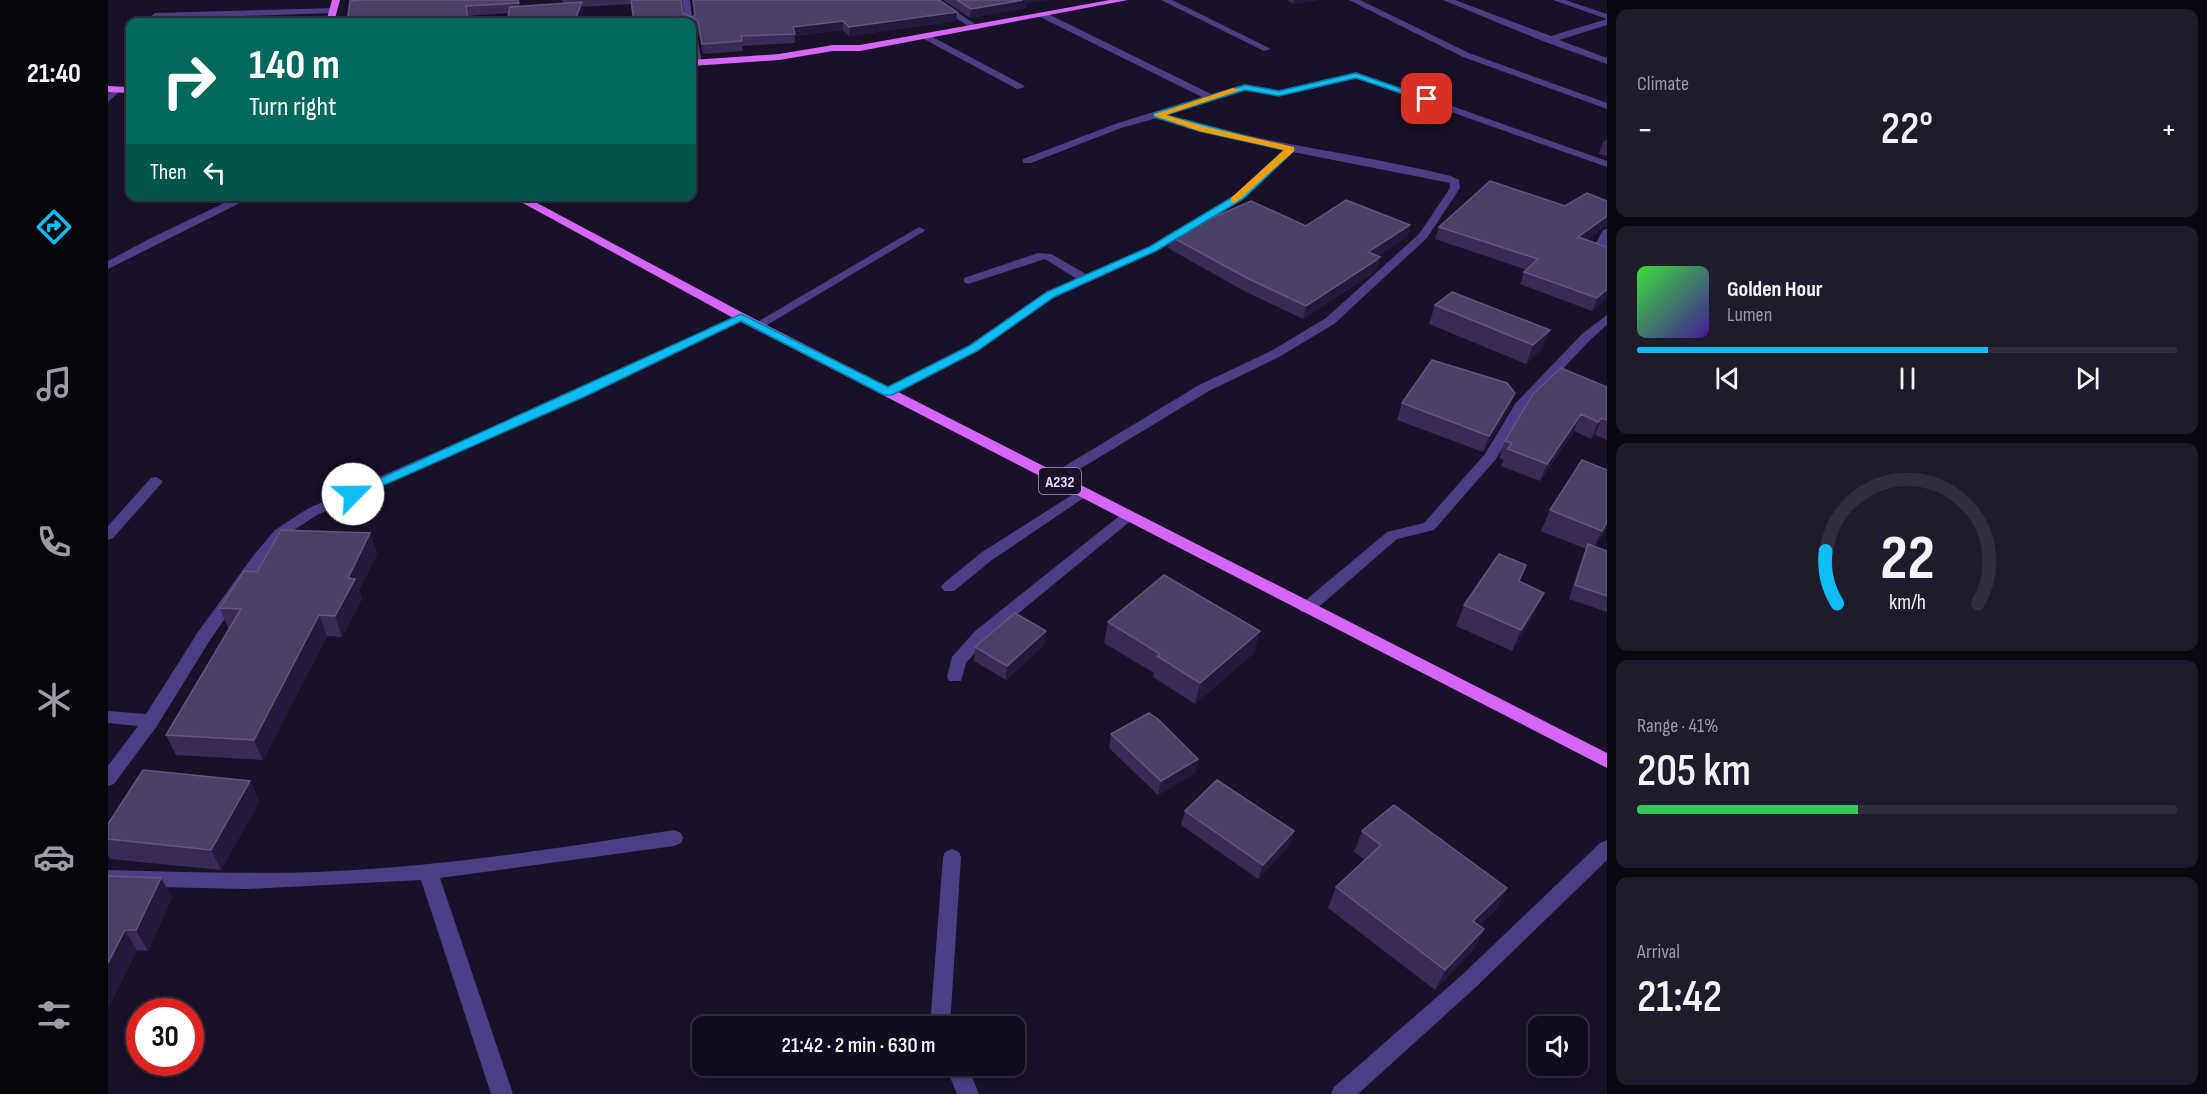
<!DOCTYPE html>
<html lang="en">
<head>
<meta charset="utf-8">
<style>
  :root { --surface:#120d1e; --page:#1f1b2b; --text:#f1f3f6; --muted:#9c9ca4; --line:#312d3c; --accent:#0ebdf5 }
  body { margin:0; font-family:"Sofia Sans Condensed",sans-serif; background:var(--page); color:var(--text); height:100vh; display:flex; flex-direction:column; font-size:22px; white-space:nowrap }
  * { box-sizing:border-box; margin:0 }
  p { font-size:20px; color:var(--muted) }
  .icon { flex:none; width:33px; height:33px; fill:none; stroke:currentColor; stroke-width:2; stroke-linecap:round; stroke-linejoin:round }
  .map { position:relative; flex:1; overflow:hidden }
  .side { display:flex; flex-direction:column; gap:9px; padding:9px; background:#0a0710; width:600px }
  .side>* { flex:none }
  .guide { position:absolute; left:18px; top:18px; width:570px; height:183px; border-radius:12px; box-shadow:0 3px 9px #0003,0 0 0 2px var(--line); background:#00695c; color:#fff; overflow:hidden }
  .fabs { position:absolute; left:1420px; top:1016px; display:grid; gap:12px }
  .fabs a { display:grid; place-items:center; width:60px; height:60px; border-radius:12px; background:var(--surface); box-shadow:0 3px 9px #0003,0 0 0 2px var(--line); font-size:30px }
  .speed { position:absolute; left:18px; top:998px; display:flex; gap:12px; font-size:30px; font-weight:700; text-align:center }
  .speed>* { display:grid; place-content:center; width:78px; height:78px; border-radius:50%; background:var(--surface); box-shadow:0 3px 9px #0003,0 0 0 2px var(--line); line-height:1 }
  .speed .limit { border:9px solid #d22; background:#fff; color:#111 }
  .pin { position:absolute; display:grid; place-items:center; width:51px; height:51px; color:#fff; margin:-26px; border-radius:12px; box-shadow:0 3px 9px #0006 }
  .me { position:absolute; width:66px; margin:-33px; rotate:67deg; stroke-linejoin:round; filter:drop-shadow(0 0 4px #0008) }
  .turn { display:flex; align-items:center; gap:21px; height:126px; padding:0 24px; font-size:27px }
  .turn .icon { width:78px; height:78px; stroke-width:2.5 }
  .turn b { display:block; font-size:42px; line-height:51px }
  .then { display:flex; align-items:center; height:57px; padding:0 24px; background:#0003; gap:12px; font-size:22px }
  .big { font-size:45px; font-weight:600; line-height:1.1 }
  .side .card { flex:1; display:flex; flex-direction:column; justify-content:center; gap:9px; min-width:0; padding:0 21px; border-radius:12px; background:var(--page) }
  .side .dial { align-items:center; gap:0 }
  .dial svg { height:156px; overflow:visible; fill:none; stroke:var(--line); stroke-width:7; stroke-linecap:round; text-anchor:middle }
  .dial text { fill:var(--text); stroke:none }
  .song { display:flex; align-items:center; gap:18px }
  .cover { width:72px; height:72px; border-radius:9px; background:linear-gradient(135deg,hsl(120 70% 55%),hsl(260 70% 35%)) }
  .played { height:6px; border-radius:3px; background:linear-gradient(90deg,var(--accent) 65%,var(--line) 65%) }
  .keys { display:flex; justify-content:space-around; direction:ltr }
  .heat { display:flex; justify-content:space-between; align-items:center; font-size:33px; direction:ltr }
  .charge { height:9px; border-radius:4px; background:linear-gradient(90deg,#34c759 41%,var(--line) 0) }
  .trip { position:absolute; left:584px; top:1016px; width:333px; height:60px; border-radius:12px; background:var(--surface); box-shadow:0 3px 9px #0003,0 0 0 2px var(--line); font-weight:600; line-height:60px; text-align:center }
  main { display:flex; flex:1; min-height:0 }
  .menu { display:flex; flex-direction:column; width:108px; justify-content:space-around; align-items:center; background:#07050c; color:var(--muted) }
  .menu .icon { width:42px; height:42px }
  .menu .selected { color:var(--accent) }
  .menu b { font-size:27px; color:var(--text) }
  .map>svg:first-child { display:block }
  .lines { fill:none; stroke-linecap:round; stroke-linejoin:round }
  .minor { fill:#4b3e85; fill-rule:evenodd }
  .major { fill:#d665f9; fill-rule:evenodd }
  .wall { fill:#392b55 }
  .shaded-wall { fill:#24193b }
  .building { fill:#4b3e67; stroke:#63567e; stroke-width:1.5 }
  .route { fill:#0ebdf5; stroke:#097b9f; stroke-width:1.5 }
  .slow { fill:#f59e0b }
  .labels { text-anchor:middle; stroke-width:6; stroke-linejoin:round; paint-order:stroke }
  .shield { fill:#181128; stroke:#a69dbd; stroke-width:1.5 }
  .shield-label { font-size:16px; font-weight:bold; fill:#e3d9fd }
</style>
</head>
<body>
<main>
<nav class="menu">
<b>21:40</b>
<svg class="icon selected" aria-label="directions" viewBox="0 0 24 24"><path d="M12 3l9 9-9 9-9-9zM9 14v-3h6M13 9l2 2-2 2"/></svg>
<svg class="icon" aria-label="music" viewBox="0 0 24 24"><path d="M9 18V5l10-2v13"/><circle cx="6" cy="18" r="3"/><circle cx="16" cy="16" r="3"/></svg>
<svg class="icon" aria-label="phone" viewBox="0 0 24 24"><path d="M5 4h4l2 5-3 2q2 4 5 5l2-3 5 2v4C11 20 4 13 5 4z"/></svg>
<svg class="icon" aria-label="climate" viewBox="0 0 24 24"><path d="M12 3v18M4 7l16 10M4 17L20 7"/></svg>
<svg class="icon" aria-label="car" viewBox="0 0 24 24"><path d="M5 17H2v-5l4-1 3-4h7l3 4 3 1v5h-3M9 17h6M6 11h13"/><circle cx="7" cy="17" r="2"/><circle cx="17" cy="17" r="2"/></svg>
<svg class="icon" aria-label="filters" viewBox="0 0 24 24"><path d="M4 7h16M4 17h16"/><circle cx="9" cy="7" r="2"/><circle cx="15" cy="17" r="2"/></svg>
</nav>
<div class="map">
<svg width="1499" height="1094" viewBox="0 0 1499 1094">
  <rect width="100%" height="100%" fill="#181128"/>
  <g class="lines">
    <path class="minor" d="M574,0H582L585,24L578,22Z
      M821,0H831L873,28L866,30Z
      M1053,0H1064L1163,49L1156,51Z
      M1241,0H1252L1361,53L1499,103V109L1355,57Z
      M1335,0H1347L1443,36L1499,19L1445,0H1457L1499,14V25L1451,40L1499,58V64L1437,42Z
      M228,8L229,10L225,13L47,19L43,16L47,13Z
      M932,13H938L1103,94L1137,84L1171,90L1248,72L1499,161V167L1247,78L1171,96L1137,90L1059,115C1152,143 1248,153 1343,176L1351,180L1352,188L1319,238L1226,324L1171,357L1101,391L952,481H942L940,478L942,475L1091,385L1163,351L1218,318L1311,234L1342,188V183L1185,152L1135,199L1049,251L946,298L869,351L785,395H775L773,392L775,389L861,345L938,292L969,279L937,259L860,284L856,282V278L930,253L943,254L978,274L1041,247L1127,195L1176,150L1092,131L1049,118L1013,128L923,163H915V159L1007,124L1094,97L932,17Z
      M584,28L588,31L594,62L589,65L584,62Z
      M817,33L915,85L917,87L909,89L814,38L813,36Z
      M6,87L14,89L0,102V93Z
      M131,196H146L0,269V261L41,239Z
      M811,227L817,230L815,232L654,328H646L644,325Z
      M1499,229V251L1488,243L1495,230Z
      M633,313L637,314V320L500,386L209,515L177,536L155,564L102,640L49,726L6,784L0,786V766L30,726L0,723V711L38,714L90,632L145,556L167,530L199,509L490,380Z
      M1499,315V325L1482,340L1417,409L1388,459L1326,530L1289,539L1205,612H1193L1191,608L1193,604L1279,532L1316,523L1377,454L1407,404L1474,334Z
      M48,477L55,481L53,484L5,538L0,540V526L43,478Z
      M975,488L980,489L982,492L980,495L884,560L846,591H836L833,587L836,583L874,552Z
      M1020,511L1027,516L1025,519L879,639L858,663L853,681H841L839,677L844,657L867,631L1015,513Z
      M566,830L573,833L575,838L573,843L566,846L332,878L405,1094H383L313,880L139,889L0,886V870C70,872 139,874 209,872C329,867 448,849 566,830Z
      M1499,840V860L1368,987L1250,1094H1223L1226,1087L1354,975L1492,843Z
      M844,849L851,852L853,857L842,1026H822L835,857L837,852Z
      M837,1065H859L871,1094H849Z"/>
    <path class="major" d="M224,0H232L226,22H218Z
      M1002,0H1020L752,51H725L671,60L584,66V60L671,54L725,45H752Z
      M0,86L22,87V93L0,92Z
      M402,196H416L637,314L1499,753V768L629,320Z"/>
  </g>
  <path class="wall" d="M410,0L412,7L455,3L454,0H573L575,13L583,22H526L523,4L474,7L475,12L401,13L359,16L252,1Z
    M835,0H939L918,3V8L862,18Z
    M1179,0H1210L1185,4Z
    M586,15L848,21L741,36L735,30L687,36V43L634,46L635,51L595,54L590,31L585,26L584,17Z
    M1499,139V156L1491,154L1495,142Z
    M1302,225L1299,237L1270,256L1272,257L1268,270L1264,274L1195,319L1136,291L1060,248L1062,236L1198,226Z
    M1331,227L1494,228L1479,240L1499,298L1484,311L1412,284L1416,272L1419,270L1327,239Z
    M1327,305L1442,330L1434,349L1418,364L1321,324Z
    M1499,387V440L1487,435L1483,439L1466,431L1432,481L1393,466L1396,460L1391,458L1397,441Z
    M1294,403L1401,409L1375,452L1289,420Z
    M1442,510L1499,527L1487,547L1499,551V612L1461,599L1474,558L1478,549L1433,531Z
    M262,533L269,554L251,590L254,599L234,637L219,636L155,760L68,755L58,735L121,628H120L112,608Z
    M1411,581L1427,613L1404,651L1348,626L1356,605Z
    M1000,622L1147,652L1087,704L1045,677L1046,673L996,643Z
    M938,631L936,645L898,680L866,661L867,647Z
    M1003,734L1090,759L1087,773L1050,795L1001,748Z
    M142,781L151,802L113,870L2,859L0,855V824Z
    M1077,811L1186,831L1182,845L1150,879L1073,825Z
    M1254,831L1389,909L1371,925L1376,929L1366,949L1327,990L1220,908L1228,887L1257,860L1246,852Z
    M0,876L53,878L64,898L40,951L29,950L0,1008Z"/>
  <path class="shaded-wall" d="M912,0H939L918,3V8L862,18L863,9Z
    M1186,0H1210L1185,4Z
    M474,2L475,12L471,22H466Z
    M849,12L848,21L741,36V27Z
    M735,21V30L687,36L685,27Z
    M1499,216V226L1494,228L1466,249L1470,237Z
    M1302,225L1299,237L1257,265L1260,252Z
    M1272,257L1268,270L1264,274L1195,319L1198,306Z
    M1499,289V298L1484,311L1489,298Z
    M1442,330L1434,349L1418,364L1425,345Z
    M1407,393L1401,409L1375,452L1381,436Z
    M1473,414L1466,431L1432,481L1439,464Z
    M1494,418L1487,435L1483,439L1490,422Z
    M1499,522V527L1484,551L1494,531Z
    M262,533L269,554L251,590L254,599L234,637L227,616L240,578Z
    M1436,593L1427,613L1404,651L1413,630Z
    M211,615L219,636L155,760L146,740Z
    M938,631L936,645L898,680L899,666Z
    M1152,631L1147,652L1087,704L1092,683Z
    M1090,759L1087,773L1050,795L1053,781Z
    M142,781L151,802L113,870L103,850Z
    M1186,831L1182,845L1150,879L1155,865Z
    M53,878L64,898L40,951L28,930Z
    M1399,888L1389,909L1355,941L1365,921Z
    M1376,929L1366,949L1327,990L1337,970Z
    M17,930L29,950L0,1008V963Z"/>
  <path class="building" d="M252,0H410L411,3L358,6L360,22H239L242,1Z
    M523,0H573L575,13L583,17L582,22H526Z
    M585,0H831L849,12L741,27L735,21L685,27L687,34L633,36L634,41L594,44L590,21L584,17L587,15Z
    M849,0H915L863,9Z
    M474,2L466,22H399L402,7Z
    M1382,181L1457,206L1479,193L1499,201V216L1470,237L1499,247V289L1489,298L1416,272L1430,259L1331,227Z
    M1238,200L1302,225L1260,252L1272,257L1267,261L1198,306L1139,278L1062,236L1143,201L1198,226Z
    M1344,292L1442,330L1425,345L1327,305Z
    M1324,360L1399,383L1407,393L1381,436L1294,403Z
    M1453,368L1499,387V420L1494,418L1490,422L1473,414L1439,464L1400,449L1404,443L1397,441L1425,394Z
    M1474,460L1499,470V522L1494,531L1442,510Z
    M173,530L262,533L240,578L247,579L227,616L211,615L146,740L58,735L133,609L112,608L136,571L149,572Z
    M1480,544L1499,551V596L1467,585Z
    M1391,554L1418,565L1411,581L1436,593L1413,630L1356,605Z
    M1056,575L1152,631L1092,683L1049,656L1052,654L1000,622Z
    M907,613L938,631L899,666L867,647Z
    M1041,713L1050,719L1090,759L1053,781L1003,734Z
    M35,770L142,781L103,850L0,839V824Z
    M1109,780L1186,831L1155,865L1077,811Z
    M1286,805L1399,888L1365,921L1376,929L1337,970L1228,887L1273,845L1254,831Z
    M0,876L53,878L28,930H17L0,963Z"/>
  <path class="route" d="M1248,73L1323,99L1316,101L1248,78L1171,96L1137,90L1058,115L1188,149L1135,199L1048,251L946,297L869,351L784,395H776L633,321L478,396L249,497L245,498L238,494L633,314L780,387L861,346L939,292L1041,247L1128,195L1176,150L1091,131L1046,117V113L1137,85L1171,91Z"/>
  <path class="slow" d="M1125,88L1132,90L1058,115L1097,127L1186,147V151L1127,203L1123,202V198L1176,150L1091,131L1045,115Z"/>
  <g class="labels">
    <rect class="shield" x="931" y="468" width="42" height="26" rx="4.5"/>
    <g class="shield-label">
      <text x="952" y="487">A232</text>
    </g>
  </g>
</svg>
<div class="fabs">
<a><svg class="icon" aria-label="sound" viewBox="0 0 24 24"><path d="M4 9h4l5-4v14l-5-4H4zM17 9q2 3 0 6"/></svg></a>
</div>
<div class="speed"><div class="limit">30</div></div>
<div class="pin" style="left:1319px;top:99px;background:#d93025"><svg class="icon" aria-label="arrive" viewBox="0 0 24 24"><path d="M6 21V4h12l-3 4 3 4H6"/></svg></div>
<svg class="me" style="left:245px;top:494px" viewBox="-20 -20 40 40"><circle r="19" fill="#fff"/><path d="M0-13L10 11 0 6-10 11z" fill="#0ebdf5"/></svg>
<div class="trip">21:42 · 2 min · 630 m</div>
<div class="guide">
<div class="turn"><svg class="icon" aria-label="right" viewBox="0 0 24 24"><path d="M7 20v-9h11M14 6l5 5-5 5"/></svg><div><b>140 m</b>Turn right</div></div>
<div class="then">Then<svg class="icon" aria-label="left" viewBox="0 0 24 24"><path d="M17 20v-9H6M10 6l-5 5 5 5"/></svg></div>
</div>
</div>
<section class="side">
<div class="card"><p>Climate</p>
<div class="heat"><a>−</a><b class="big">22°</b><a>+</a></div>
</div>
<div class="card">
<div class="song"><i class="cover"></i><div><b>Golden Hour</b><p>Lumen</p></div></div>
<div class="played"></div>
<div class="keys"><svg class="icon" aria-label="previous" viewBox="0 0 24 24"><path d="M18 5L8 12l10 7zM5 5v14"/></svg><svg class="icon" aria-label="pause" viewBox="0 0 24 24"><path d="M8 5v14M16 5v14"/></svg><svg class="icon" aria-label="next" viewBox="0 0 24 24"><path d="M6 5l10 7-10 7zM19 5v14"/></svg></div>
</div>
<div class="card dial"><svg viewBox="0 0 100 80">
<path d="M14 69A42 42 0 1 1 86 69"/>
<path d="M14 69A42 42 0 0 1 8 42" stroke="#0ebdf5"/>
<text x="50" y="56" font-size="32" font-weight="700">22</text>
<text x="50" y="72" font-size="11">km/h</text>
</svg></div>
<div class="card"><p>Range · 41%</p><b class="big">205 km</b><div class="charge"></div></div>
<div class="card"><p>Arrival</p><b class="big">21:42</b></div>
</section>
</main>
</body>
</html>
